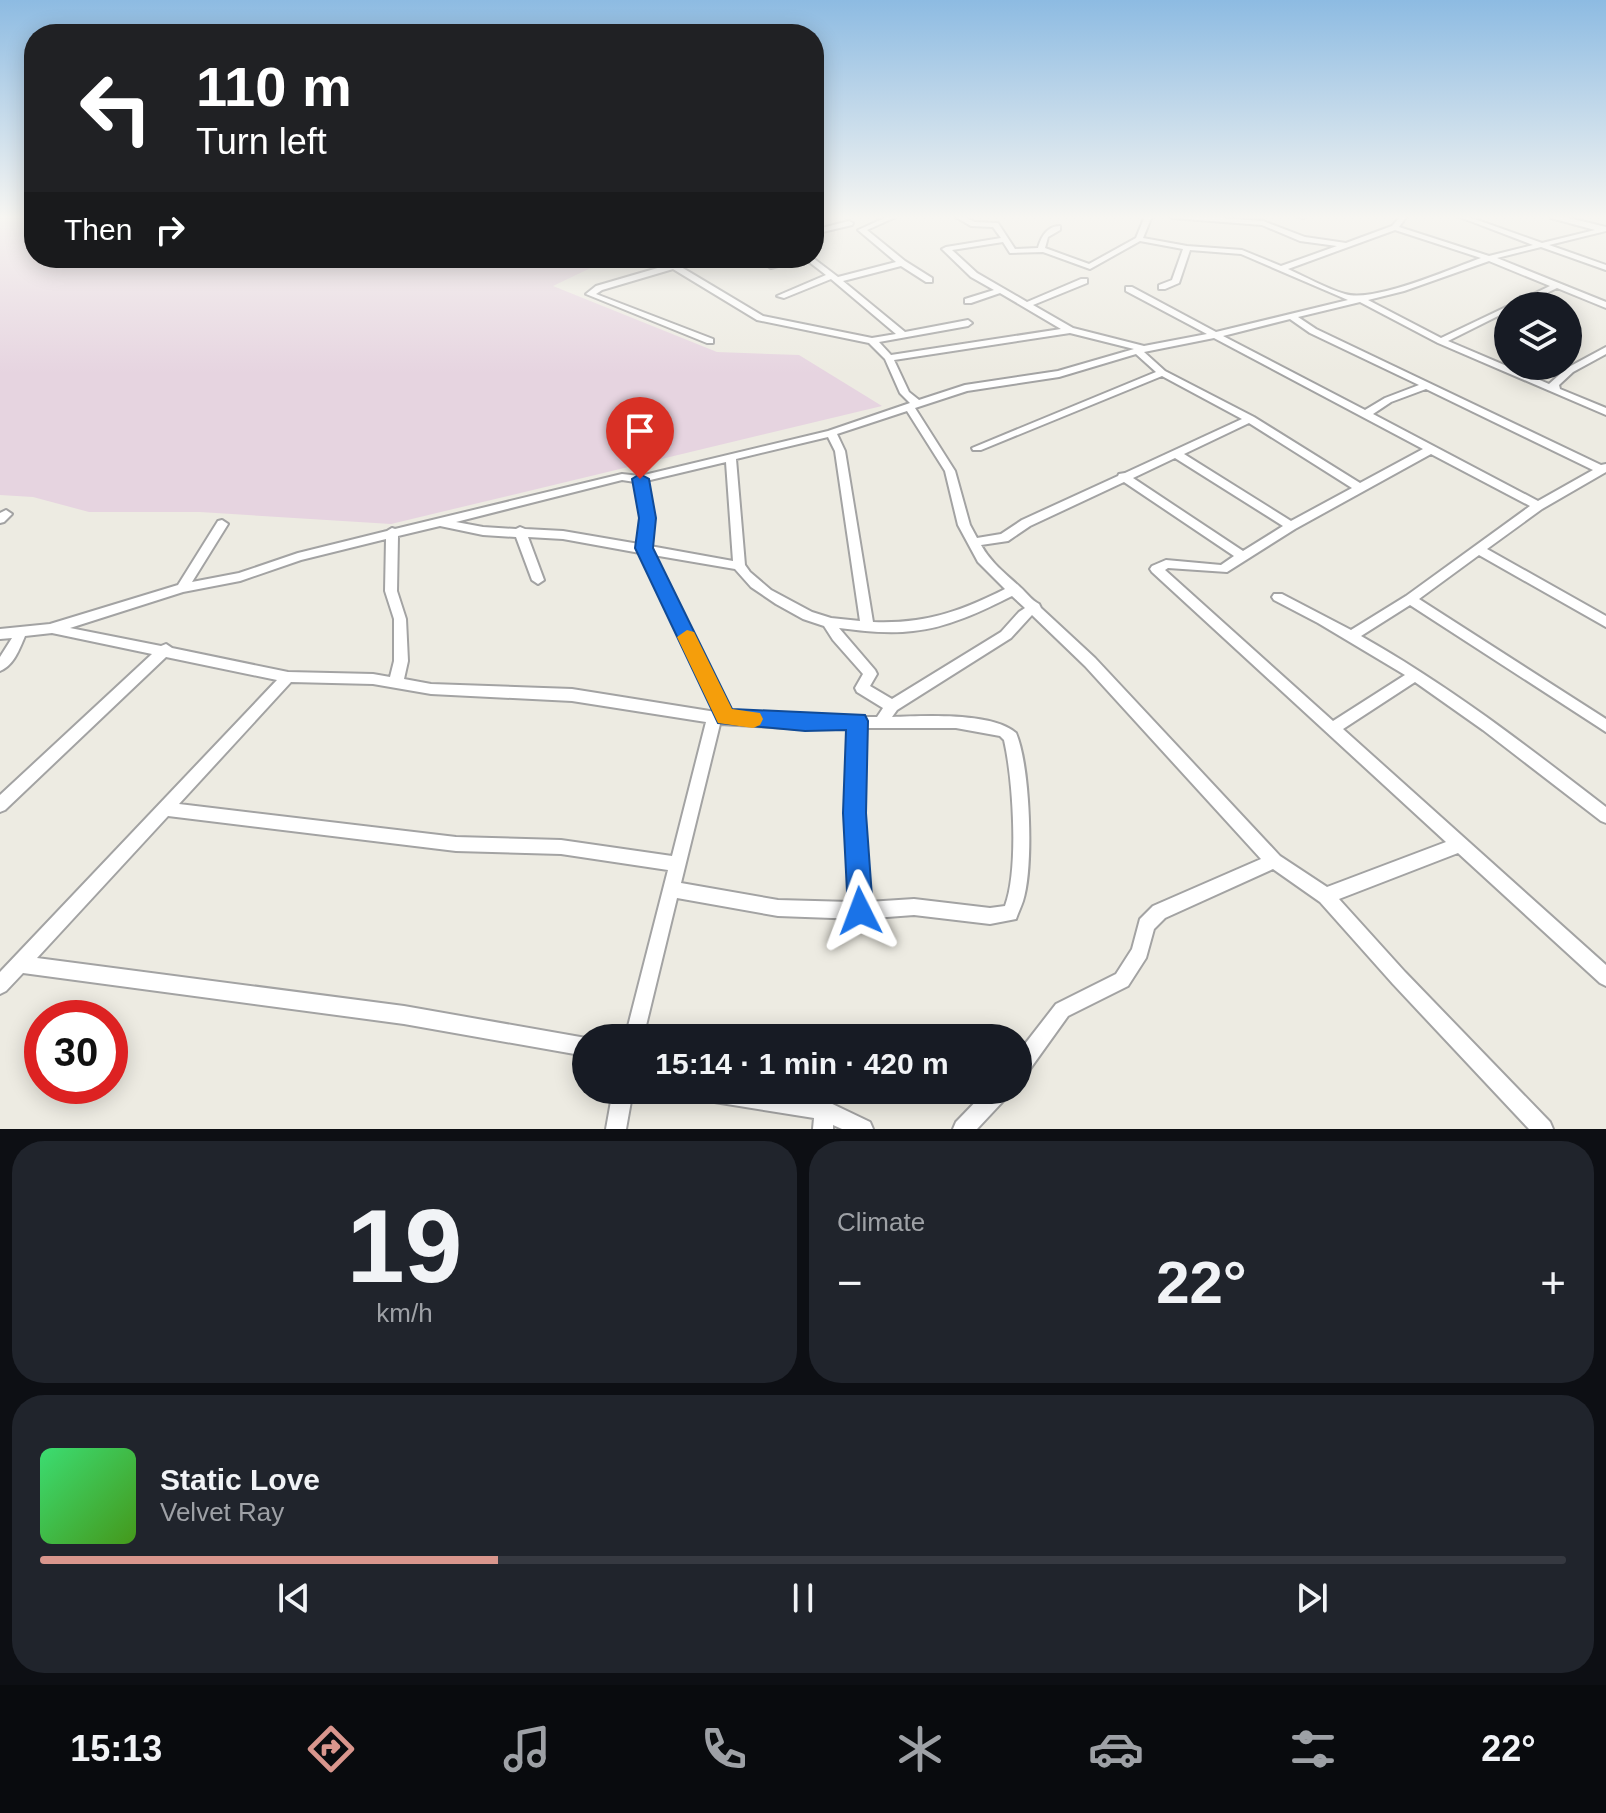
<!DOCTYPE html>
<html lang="en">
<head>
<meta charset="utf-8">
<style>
  :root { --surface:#171b24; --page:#20242c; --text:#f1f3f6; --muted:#9ea1a6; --line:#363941; --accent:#d9968d }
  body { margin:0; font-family:Helvetica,sans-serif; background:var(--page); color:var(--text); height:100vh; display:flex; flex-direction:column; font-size:30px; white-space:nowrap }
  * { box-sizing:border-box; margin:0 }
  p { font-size:26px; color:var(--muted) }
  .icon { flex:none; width:44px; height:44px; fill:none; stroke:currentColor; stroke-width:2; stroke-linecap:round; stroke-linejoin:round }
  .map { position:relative; height:1129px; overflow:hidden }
  .sheet { display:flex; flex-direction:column; gap:12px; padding:12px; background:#0d0f14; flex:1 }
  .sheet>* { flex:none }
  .top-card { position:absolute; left:24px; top:24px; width:800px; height:244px; border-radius:32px; box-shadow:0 4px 20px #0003; background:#202124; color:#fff; overflow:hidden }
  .fabs { position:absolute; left:1494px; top:292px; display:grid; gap:16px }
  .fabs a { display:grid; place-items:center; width:88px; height:88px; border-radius:50%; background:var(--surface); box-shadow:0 4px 20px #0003; font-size:40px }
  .speed { position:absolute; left:24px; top:1000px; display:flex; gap:16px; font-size:40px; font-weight:700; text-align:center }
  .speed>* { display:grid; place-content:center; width:104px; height:104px; border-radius:50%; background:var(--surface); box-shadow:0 4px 20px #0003; line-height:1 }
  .speed .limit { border:12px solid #d22; background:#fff; color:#111 }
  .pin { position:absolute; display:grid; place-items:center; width:68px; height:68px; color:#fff; margin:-82px -34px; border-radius:50% 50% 50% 0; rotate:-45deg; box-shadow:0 0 8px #0007 }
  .pin .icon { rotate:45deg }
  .me { position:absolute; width:88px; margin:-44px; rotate:357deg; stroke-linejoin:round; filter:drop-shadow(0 0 6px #0008) }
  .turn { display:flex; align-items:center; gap:28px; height:168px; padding:0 40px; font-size:36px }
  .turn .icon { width:104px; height:104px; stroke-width:2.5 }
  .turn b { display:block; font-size:56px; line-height:68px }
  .then { display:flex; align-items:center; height:76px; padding:0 40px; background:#0003; gap:16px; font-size:30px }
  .big { font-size:60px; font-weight:700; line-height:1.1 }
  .sheet .tile { flex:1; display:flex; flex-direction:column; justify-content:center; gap:12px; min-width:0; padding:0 28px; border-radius:32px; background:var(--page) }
  .sheet .dial { align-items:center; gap:0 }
  .dial b { font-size:104px; line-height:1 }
  .song { display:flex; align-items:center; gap:24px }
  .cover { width:96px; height:96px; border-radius:12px; background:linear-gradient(135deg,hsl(140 70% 55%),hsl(100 70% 35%)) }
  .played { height:8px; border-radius:4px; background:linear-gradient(90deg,var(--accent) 30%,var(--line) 30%) }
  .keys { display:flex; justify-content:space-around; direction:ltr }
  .heat { display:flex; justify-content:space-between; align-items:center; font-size:44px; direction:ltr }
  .sheet .tiles { flex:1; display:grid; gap:12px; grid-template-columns:1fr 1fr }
  .tile:last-child { grid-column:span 2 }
  .trip { position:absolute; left:572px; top:1024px; width:460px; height:80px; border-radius:40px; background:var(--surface); box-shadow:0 4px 20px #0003; font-weight:700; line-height:80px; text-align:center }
  .menu { display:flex; height:128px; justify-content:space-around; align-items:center; background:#090b0e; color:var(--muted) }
  .menu .icon { width:56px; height:56px }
  .menu .current { color:var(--accent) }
  .menu b { font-size:36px; color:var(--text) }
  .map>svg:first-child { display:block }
  .industrial { fill:#e6d4e0 }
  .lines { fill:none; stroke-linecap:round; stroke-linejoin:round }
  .minor-casing { stroke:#a3a3a3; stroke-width:4 }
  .minor { fill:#fff; fill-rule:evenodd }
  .route { fill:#1a73e8; stroke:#114b97; stroke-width:2 }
  .slow { fill:#f59e0b }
</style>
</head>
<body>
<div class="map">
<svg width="1606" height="1129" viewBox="0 0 1606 1129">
  <rect width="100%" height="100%" fill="#edebe2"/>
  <path class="industrial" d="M0,216H34V258H648L601,263L553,286L717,352L799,355L882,406L391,524L200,512H89L33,497L0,495Z"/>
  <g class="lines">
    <defs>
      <path id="minor" d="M889,216H898L867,230L905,261L932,278V282H926L901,266L843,281L905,332L968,320L972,323L968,326L879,342L891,355L1061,329L1000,293L971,303H965V299L994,290L971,277L942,249L946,247L1001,238L993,227L971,226L954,216H962L975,222L998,223L1015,249L1038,248C1041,237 1047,226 1060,226V230L1048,237L1045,248L1089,264L1136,238L1145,216H1152L1143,238L1187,246L1242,250L1281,266L1337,246L1300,241L1262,225L1173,218L1169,216H1196L1263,221L1305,237L1346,243L1392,226L1401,216H1407L1399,227L1489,256L1533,245L1457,216H1466L1542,243L1595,230L1551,218V216H1561L1606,227V231L1549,245L1606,265V270L1541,247L1497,258L1606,302V308L1557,288L1520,306H1508V311L1448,341L1549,384L1567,368L1606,347V354L1573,372L1559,385L1560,389L1606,408V415L1438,343L1360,302L1298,317L1316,329L1601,465L1606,464V472L1542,509L1487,549L1606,616V627L1479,555L1419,599L1606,719V732L1410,605L1361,636C1448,685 1527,746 1606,807V823L1601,821L1483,730L1415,682L1343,729L1606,965V986L1600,983L1458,853L1339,899L1405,972L1550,1122L1553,1129H1529L1393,984L1320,902L1273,869L1165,918L1154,929L1146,958L1128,986L1068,1016L1025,1076L1018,1079V1053L1056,1004L1116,974L1132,949L1140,919L1153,906L1261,859L1085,666L1032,615L1011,638L897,710L892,717C924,716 992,712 1016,733C1030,766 1034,866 1023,901C1021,907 1018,913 1016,919L990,924L914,915L860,919L778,916L677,898L643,1038H625L668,870L561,854L456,851L168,816L37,958L404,1006L586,1038V1056L404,1024L23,973L6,991L0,994V972L277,680L166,657L5,810L0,812V795L152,654L52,633L25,636C19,650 14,665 0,671V657L12,638L0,639V629L50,624L178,585L218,521L222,520L228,524L192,582L239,573L298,553L387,531L392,528L395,529L622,474L640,476L828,431L910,403L900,393L885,359L869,343L757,320L673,269L602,290L596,294L713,339V343H707L586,294L596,286L668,265L657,258H666L763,316L872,338L896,334L831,279L784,298L777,296L826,275L804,258H813L838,277L896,262L858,230ZM1395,230L1481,258C1450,269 1374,303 1345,294C1325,288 1306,277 1288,269ZM1140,241L1183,249L1172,280L1159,285V289H1165L1179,283L1190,250L1241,254L1348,300L1216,332L1132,287H1126V291L1207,334L1144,346L1073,328L1033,305L1087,283V279H1081L1027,302L977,273L952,250L1003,242L1010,253L1043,252L1090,269ZM1489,261L1550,286L1441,338L1368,300L1404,291ZM1290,319L1310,333L1419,385L1385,398L1365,410L1223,336ZM1070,333L1134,349L1058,371L965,385L919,400L909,392L894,360ZM1214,338L1423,449L1360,483L1254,417L1165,371L1144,352ZM1136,354L1156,372L972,448L973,450H981L1162,376L1242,419L1125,473L1119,474L1118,476L1022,520L1001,534L977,538L970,525L955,471L915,408L967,391L1059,377ZM1426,389L1593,470L1538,501L1373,414L1391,402ZM907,411L945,471L958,525L978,562L1005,589C959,612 925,624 873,622L845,451L837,434ZM1249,423L1352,488L1291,521L1184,454ZM828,437L835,451L860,621L831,618L812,612L771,590L750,572L745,565L736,459ZM1431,454L1530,506L1406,596L1351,630L1282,594H1274L1272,597L1274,600L1318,623L1405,675L1333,721L1165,570L1168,568L1227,572L1295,529ZM1175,458L1283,526L1243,551L1133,478ZM726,462L733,561L650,546L653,518L646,481ZM622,480L635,482L641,518L639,544L563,531L525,529L520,527L516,529L483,527L456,522ZM1124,482L1234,556L1221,565L1166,560L1152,566L1150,569L1152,572L1446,842L1327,887L1280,856L1095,658L1041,608L1039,604C1031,600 1027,593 1020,587C1006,574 991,563 981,545L1008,541L1030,526ZM440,526L483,535L516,537L532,580L538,584L544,580L528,537L563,539L640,553L716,712L572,689L431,684L404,679L408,661L406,619L397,591L398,536ZM386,539L385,591L394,619V661L390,677L373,674L288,672L172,648L166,644L161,646L70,628L183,592L240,581L301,560ZM653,555L735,569L751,587L776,604L803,619L824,626L833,640L863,674L855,688L857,692L883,708L877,717C828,717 779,716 730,713ZM1012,596L1025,608L1019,612L1001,632L892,699L870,686L877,674L875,670L839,628C863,631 889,634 913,631C947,628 982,611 1012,596ZM291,682L373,684L431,694L572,701L706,722L672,856L561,840L456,837L179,804ZM720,724L805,729H850L846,813L851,902L778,900L681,883ZM864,728H956L1000,736L1004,740C1013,779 1019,869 1005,906L990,908L914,899L868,902L862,813Z
        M1298,216H1307L1303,218Z
        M849,221L853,223L852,225L814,234V230Z
        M757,258H766L778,266L771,268Z
        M6,510L12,514L4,522L0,523V513Z
        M613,1090H633L626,1129H606Z
        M692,1090H761L824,1100L870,1122L873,1129H842L833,1125V1129H813L814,1118L702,1100L695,1097Z
        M987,1090H1010L1007,1097L977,1129H953L956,1122Z"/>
    </defs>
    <use href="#minor" class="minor-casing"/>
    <use href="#minor" class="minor"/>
  </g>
  <linearGradient id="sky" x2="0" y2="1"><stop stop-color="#8dbbe2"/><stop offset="0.58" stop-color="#f7f6f2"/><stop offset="1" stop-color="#f7f6f2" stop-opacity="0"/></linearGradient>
  <rect width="1606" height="374" fill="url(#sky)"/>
  <path class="route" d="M640,474L649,479L656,518L653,548L732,709L865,715L868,721L866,813L873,911L869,920L860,924L851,920L848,911L843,813L846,730L805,731L718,723L635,548L639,518L632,479Z"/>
  <path class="slow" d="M687,630L694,632L732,709L760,713L763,719L760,725L753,728L718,723L677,637Z"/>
</svg>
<div class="fabs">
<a><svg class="icon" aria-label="layers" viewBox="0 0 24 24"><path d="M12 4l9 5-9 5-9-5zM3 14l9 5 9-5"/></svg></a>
</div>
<div class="speed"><div class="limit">30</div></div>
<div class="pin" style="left:640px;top:479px;background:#d93025"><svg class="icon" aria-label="arrive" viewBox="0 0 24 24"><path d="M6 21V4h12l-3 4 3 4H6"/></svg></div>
<svg class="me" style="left:860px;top:911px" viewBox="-20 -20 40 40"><path d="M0-17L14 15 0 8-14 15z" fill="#1a73e8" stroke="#fff" stroke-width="4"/></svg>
<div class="trip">15:14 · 1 min · 420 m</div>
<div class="top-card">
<div class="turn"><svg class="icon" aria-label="left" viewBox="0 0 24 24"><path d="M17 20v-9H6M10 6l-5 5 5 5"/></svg><div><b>110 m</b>Turn left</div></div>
<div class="then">Then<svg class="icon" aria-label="right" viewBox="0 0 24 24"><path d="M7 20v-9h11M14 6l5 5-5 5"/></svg></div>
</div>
</div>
<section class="sheet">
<div class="tiles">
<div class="tile dial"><b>19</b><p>km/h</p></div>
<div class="tile"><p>Climate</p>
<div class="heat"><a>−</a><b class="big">22°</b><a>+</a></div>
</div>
<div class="tile">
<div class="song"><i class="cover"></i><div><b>Static Love</b><p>Velvet Ray</p></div></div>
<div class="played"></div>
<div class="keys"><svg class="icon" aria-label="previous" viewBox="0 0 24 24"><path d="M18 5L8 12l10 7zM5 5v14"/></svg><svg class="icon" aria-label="pause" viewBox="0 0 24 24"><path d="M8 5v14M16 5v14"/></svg><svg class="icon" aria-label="next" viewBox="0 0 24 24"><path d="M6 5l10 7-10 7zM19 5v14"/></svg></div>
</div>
</div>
</section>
<nav class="menu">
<b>15:13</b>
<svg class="icon current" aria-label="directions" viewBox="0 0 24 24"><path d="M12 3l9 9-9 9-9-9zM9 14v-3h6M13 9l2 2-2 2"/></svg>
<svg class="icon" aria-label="music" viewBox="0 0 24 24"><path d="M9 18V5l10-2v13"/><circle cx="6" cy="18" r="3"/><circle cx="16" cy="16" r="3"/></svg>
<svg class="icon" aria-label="phone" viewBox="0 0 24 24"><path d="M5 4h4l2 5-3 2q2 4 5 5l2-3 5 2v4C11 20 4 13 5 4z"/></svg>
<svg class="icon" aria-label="climate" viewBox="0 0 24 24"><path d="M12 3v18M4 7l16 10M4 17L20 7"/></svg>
<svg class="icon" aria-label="car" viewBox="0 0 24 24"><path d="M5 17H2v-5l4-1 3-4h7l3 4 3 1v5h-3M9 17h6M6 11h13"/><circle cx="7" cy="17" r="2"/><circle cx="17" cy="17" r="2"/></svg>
<svg class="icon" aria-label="filters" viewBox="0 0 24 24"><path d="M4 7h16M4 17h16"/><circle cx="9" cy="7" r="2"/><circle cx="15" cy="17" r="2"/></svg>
<b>22°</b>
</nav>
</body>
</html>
